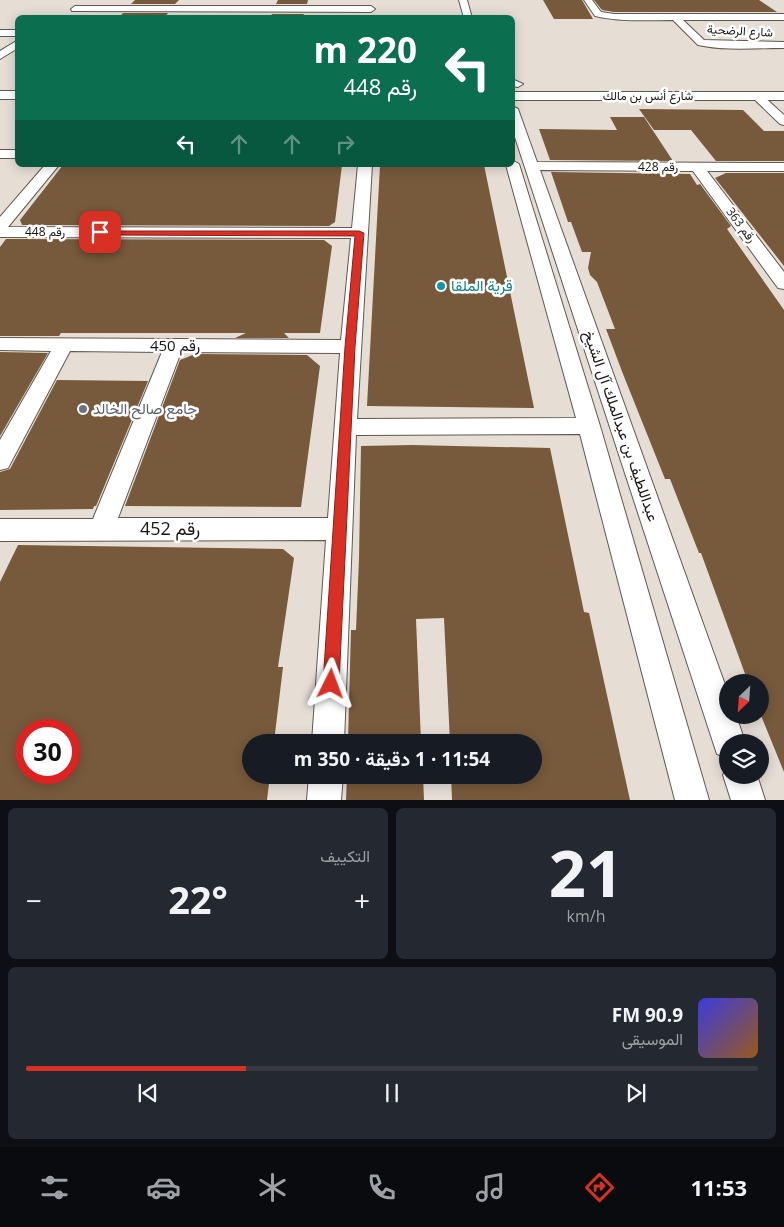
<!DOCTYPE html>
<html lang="ar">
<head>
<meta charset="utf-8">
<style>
  :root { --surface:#171b24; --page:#242831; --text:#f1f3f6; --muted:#9ea1a6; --line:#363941; --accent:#d93025 }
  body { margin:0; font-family:"Open Sans",Vazirmatn,sans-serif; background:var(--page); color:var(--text); direction:rtl; height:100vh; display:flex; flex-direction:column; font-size:19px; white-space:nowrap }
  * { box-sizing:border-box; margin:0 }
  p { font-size:16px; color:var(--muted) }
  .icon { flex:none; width:28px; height:28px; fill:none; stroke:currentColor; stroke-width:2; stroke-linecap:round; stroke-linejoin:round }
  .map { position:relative; height:800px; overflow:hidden; direction:ltr }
  .details { display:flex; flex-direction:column; gap:8px; padding:8px; background:#0d0f14; flex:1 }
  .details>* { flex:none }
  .top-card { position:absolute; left:15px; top:15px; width:500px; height:152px; border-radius:8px; box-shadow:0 2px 12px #0003; direction:rtl; background:#0b6e4f; color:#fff; overflow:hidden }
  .needle { width:32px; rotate:205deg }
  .controls { position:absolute; left:719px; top:674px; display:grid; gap:10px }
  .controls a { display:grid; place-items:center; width:50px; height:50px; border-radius:50%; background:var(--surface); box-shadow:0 2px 12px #0003; font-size:25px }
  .speed { position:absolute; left:15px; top:719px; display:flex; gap:10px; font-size:25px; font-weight:700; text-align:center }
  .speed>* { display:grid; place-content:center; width:65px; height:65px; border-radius:50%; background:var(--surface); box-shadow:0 2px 12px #0003; line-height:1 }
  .speed .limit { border:8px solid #d22; background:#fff; color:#111 }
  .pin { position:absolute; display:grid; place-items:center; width:42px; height:42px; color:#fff; margin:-21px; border-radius:10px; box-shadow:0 2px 8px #0006 }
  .me { position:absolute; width:55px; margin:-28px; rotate:3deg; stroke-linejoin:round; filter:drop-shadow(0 0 4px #0008) }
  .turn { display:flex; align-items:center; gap:18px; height:105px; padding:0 15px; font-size:22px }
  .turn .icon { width:65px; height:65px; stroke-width:2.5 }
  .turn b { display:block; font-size:35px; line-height:42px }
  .lanes { display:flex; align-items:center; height:48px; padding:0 15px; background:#0003; justify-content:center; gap:25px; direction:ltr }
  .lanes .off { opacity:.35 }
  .big { font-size:38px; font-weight:700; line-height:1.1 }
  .details .card { flex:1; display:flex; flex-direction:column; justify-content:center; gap:8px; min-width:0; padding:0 18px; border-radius:8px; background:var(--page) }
  .details .dial { align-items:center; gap:0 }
  .dial b { font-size:65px; line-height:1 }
  .song { display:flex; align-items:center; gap:15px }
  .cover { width:60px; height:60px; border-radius:8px; background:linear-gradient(135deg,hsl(240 70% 55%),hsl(30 70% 35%)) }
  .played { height:5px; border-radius:2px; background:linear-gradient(90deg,var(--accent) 30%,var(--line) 30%) }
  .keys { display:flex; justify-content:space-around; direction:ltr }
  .heat { display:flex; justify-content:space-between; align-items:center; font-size:28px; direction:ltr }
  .details .tiles { flex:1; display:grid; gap:8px; grid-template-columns:1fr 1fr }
  .card:last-child { grid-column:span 2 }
  .trip { position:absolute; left:242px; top:734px; width:300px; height:50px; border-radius:25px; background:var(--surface); box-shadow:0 2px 12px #0003; font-weight:700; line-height:50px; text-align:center; direction:rtl }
  .tabs { display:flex; height:80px; justify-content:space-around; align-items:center; background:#090b0e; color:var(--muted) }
  .tabs .icon { width:35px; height:35px }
  .tabs .selected { color:var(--accent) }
  .tabs b { font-size:22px; color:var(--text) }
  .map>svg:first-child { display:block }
  .building { fill:#775a3c; fill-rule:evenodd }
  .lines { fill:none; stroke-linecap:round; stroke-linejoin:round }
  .minor-casing { stroke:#5f5851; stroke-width:2 }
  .major-casing { stroke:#5f5851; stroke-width:2 }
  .minor { fill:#fff; fill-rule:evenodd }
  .major { fill:#fff; fill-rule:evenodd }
  .route { fill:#d93025; stroke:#8d1f18 }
  .culture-dot { fill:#0f9aa8; stroke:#fff; stroke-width:2 }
  .worship-dot { fill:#6b7280; stroke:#fff; stroke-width:2 }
  .labels { text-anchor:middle; stroke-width:5; stroke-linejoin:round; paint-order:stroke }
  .far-street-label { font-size:12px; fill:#171411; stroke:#fff }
  .culture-label { font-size:15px; fill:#0d838f; stroke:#fff; text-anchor:start }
  .street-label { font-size:15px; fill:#171411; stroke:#fff }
  .worship-label { font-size:15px; fill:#5b616d; stroke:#fff; text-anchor:start }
  .near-street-label { font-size:18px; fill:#171411; stroke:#fff }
</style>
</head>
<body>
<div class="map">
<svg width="784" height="800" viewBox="0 0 784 800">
  <rect width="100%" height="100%" fill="#e6ddd5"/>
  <path class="building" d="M135,0H179L175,4H131Z
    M278,0H308L307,4H276Z
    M543,0H582L593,19H554Z
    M594,0H759L777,12H614L602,10Z
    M123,13H168L164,18H118Z
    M272,14H304L302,18H270Z
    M639,109L743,110L764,131H784V161H716L691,130H654Z
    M610,117H644L673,161L550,160L539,129L617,130Z
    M63,165H342L335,222L329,226L22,225L20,220Z
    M380,165H484L534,408L367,406Z
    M551,172L690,174L697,185L700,184L731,226L727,229L784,310V772L760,713V682H748L701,553H699L670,479H665L623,374L606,329H615L597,282L590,275L588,268L591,252H582L571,222H568Z
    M726,173H784V266L715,178Z
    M6,239L324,240L332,246L320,333H284L289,338H235L246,333H61L59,336H0V247Z
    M0,352L48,353L0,436Z
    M195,354L307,355L320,366L301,507L125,506L180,360Z
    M57,380L148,381L96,506H94L93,509L0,510V472L10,469Z
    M412,445L550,448L584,612L589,613L630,800H452L451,775H534V742H450L444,618L416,619L421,742H348L351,630H356L359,559L361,446Z
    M18,545L283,549L294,558L278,667H283L274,742H251V775H270L267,800H0V582ZM26,730H69V772H26Z
    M347,775H423L424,800H346Z"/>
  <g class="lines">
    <defs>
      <path id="minor" d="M459,0H467L472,18H464Z
        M584,0H592L601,12L614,14H784V20H683L704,40L784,42V48C756,48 725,51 698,45L673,20C647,20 620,22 595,16Z
        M75,6H371L375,9L371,12L72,11L71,9Z
        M0,30H18V36H0Z
        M18,40V48L0,59V51Z
        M512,79L523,84L518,87L512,86Z
        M757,93L761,94L784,115V125L780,124L753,98L751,96L753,94Z
        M512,106L518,109L537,162L784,163V171H707L784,272V289L778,288L693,171L540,170L728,693V715H736L745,742H728V758L717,754L713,742L512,128Z
        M0,150H18V158H0Z
        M512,160L519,164L600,426L709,800H675L580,434L356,435L344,742H312L326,540L0,541V519H93L162,352L70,351L8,468L0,470V440L51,351L0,350V338L341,340L351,238L0,237V217L45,165H59L8,227L352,228L358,165H372L357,419L576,418L506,165H512ZM181,352L340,353L328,518H118Z
        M728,765V775H757L765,800H731L723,775Z
        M309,775H343L341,800H307Z"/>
      <path id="major" d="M0,91H18V99H0Z
        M512,92H784V100H512Z"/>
    </defs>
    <use href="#minor" class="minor-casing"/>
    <use href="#major" class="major-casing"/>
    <use href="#minor" class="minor"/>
    <use href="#major" class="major"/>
  </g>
  <path class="route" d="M97,231H359L364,233L355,347L339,684L337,690L331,692L325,690L323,684L345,347L355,236L100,235L96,232Z"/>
  <circle class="culture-dot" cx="441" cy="286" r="5"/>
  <circle class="worship-dot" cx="83" cy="409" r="5"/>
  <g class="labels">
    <g class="far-street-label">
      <text transform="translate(740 31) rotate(3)" y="4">شارع الرضحية</text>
      <text x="648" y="100">شارع أنس بن مالك</text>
      <text x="658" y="171">رقم 428</text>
      <text transform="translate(741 225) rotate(53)" y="4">رقم 363</text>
      <text x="45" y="236">رقم 448</text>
    </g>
    <g class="culture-label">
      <text x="451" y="291">قرية الملقا</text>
    </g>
    <g class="street-label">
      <text x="175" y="351">رقم 450</text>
      <text transform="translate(621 426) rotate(71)" y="5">عبداللطيف بن عبدالملك آل الشيخ</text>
    </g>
    <g class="worship-label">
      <text x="93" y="414">جامع صالح الخالد</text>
    </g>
    <g class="near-street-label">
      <text x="170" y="535">رقم 452</text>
    </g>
  </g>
</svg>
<div class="controls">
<a><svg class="needle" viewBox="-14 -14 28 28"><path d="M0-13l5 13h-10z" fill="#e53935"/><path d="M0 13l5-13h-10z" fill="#9ea1a6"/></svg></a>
<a><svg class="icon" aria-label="layers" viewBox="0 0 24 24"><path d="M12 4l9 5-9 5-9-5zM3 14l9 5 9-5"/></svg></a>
</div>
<div class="speed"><div class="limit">30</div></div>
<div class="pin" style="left:100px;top:232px;background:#d93025"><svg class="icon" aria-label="arrive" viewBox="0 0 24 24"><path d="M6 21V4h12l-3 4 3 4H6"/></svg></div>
<svg class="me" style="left:331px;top:684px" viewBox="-20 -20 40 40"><path d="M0-17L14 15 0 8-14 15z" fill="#d93025" stroke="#fff" stroke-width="4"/></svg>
<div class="trip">11:54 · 1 دقيقة · 350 m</div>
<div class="top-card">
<div class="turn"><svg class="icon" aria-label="left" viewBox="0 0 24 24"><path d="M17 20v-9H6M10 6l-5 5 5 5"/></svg><div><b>220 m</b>رقم 448</div></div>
<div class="lanes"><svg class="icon" aria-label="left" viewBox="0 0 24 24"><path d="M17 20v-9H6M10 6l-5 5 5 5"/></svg><svg class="icon off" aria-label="ahead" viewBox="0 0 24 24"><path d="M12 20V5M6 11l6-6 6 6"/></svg><svg class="icon off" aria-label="ahead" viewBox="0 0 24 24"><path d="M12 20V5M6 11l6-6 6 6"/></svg><svg class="icon off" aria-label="right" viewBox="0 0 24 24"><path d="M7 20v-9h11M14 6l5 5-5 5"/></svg></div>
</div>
</div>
<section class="details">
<div class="tiles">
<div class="card dial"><b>21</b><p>km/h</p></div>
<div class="card"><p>التكييف</p>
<div class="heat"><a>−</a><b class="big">22°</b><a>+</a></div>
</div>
<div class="card">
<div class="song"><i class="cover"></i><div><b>90.9 FM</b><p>الموسيقى</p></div></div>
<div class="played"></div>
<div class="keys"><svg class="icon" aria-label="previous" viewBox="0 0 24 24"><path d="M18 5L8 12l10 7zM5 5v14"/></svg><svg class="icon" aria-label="pause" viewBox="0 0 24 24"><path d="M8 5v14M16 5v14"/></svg><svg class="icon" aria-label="next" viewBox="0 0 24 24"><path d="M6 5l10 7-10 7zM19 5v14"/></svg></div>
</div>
</div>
</section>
<nav class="tabs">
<b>11:53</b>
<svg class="icon selected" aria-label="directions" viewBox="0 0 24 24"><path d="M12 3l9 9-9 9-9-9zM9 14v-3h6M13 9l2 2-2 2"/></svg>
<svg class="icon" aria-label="music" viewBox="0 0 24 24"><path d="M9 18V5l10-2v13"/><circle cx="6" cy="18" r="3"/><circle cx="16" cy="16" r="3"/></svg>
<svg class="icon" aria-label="phone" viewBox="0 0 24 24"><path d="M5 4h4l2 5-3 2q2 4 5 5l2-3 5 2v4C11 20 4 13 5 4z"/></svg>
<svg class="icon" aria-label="climate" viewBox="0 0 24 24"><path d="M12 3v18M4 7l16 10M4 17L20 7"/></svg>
<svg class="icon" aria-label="car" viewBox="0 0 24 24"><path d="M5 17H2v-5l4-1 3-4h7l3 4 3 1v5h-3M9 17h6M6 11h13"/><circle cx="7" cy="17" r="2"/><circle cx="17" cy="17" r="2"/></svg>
<svg class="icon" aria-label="filters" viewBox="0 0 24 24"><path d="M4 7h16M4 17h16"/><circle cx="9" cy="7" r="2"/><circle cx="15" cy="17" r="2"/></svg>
</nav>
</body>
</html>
